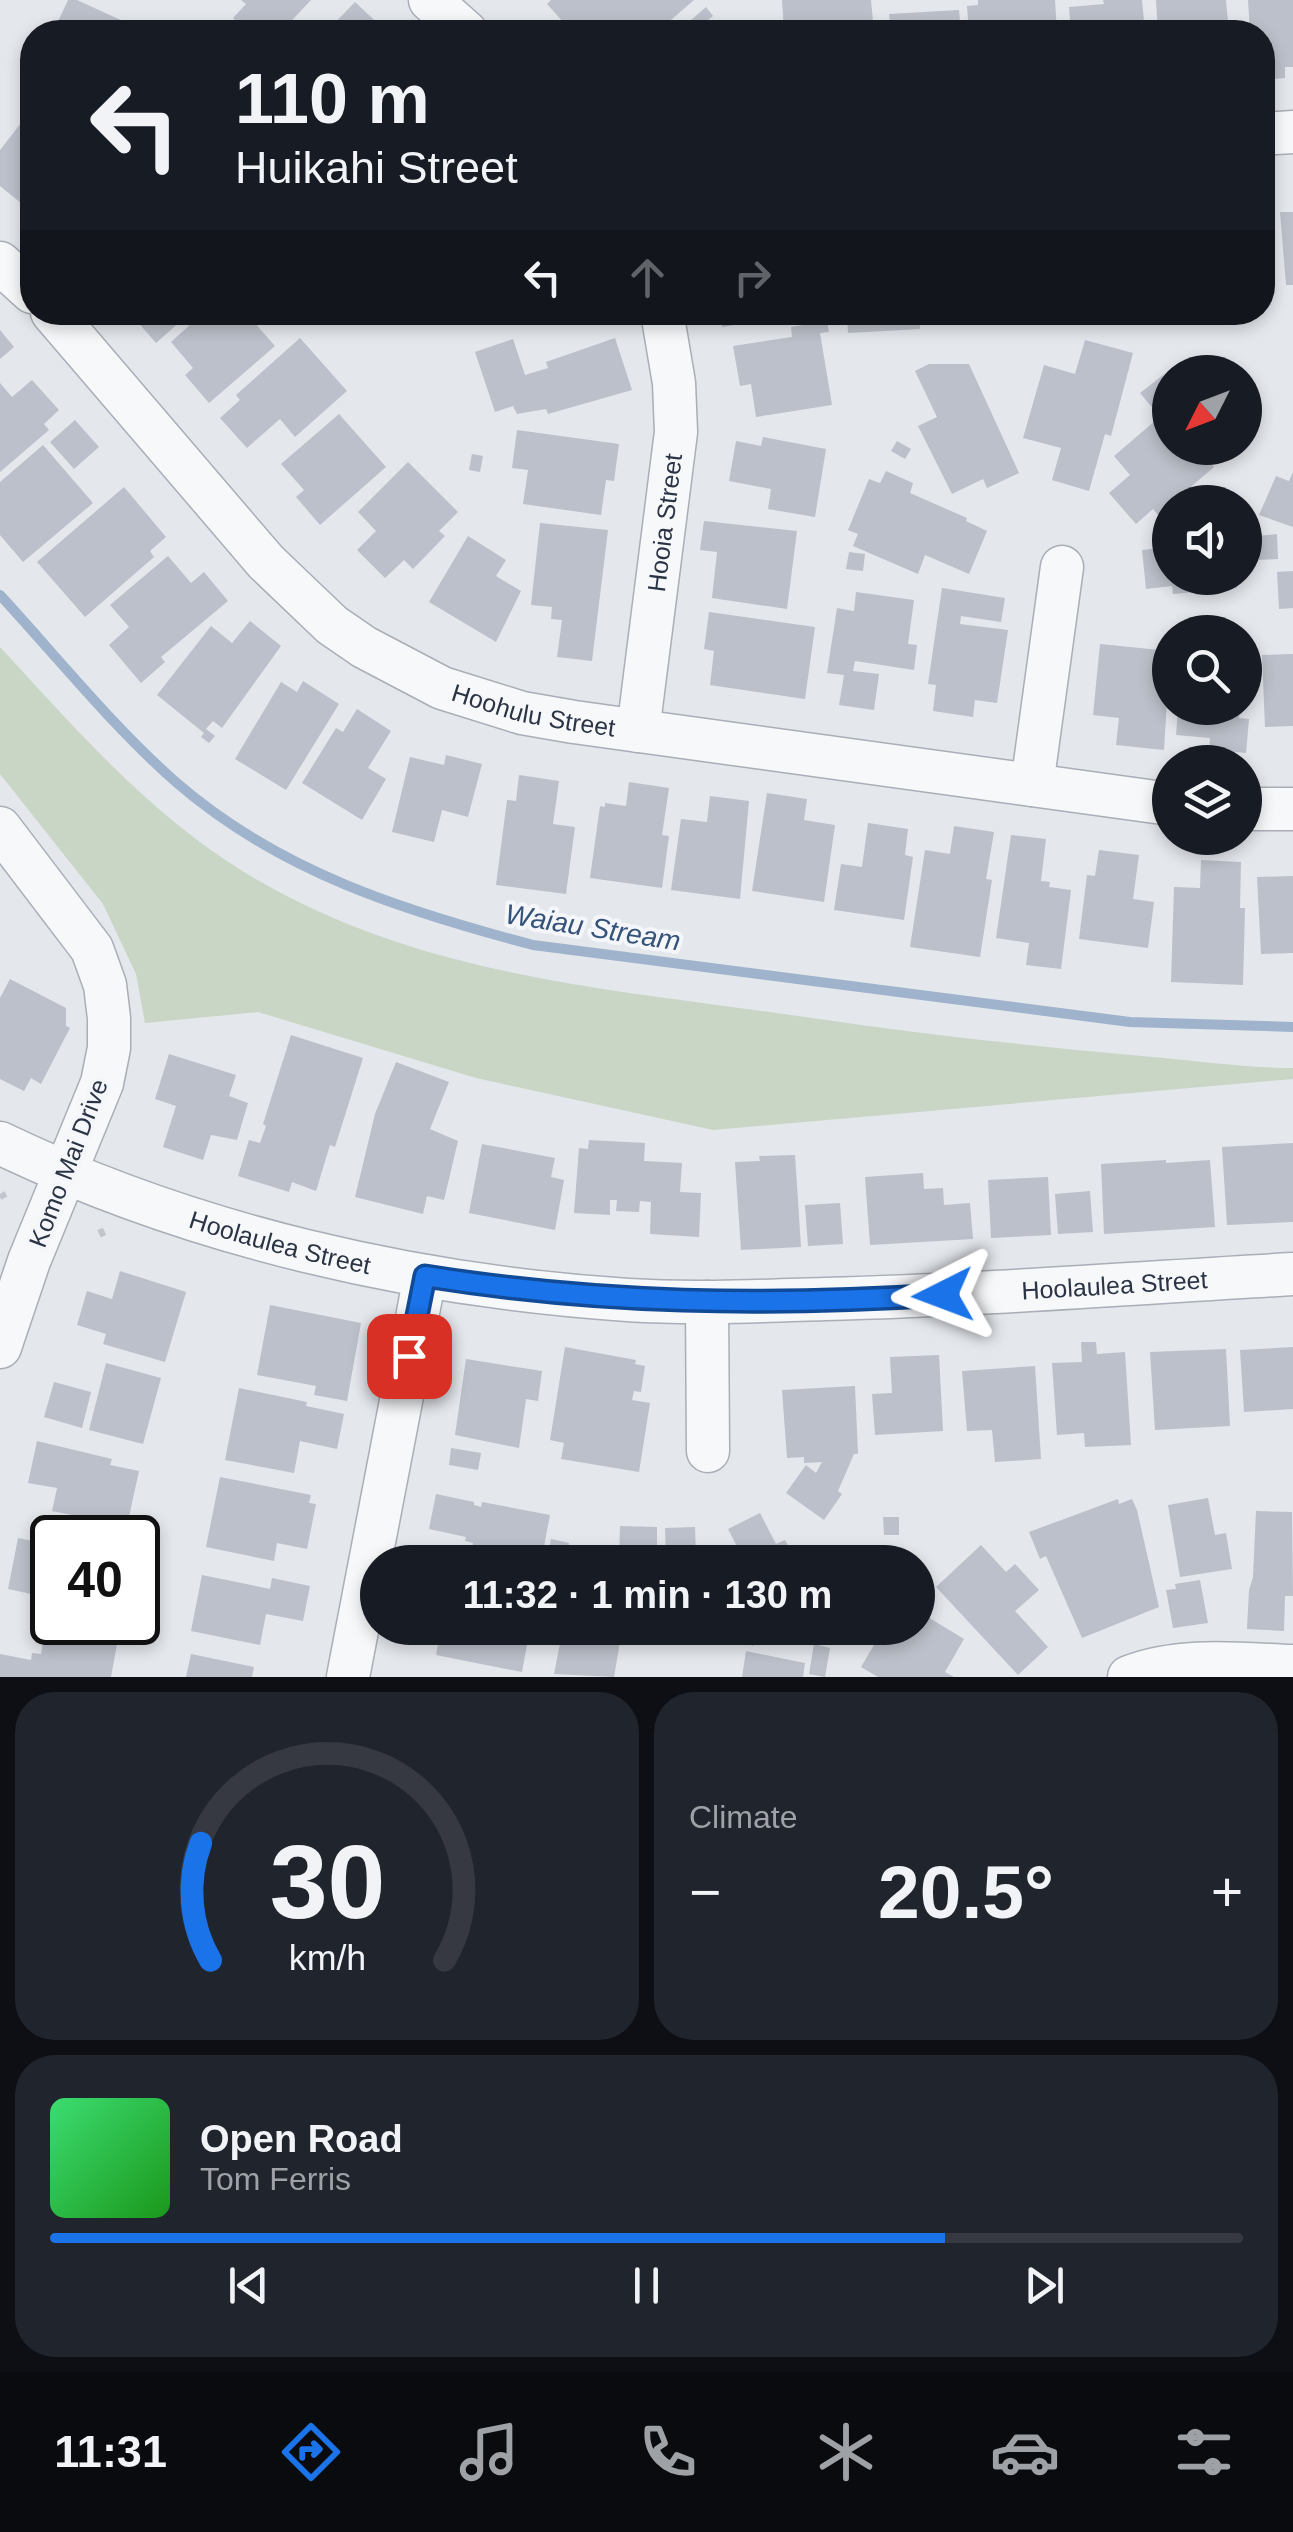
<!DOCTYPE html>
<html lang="en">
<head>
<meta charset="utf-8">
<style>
  :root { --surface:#171b24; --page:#20242c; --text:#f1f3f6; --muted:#9ea1a6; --line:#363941; --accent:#1a73e8 }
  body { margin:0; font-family:Arial,sans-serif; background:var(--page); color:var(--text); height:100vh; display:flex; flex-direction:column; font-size:38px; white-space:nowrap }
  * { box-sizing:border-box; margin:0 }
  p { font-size:32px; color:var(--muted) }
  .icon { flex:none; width:55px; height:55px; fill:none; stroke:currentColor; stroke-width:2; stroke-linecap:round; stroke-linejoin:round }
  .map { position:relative; height:1677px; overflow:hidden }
  .sheet { display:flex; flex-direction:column; gap:15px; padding:15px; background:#0d0f14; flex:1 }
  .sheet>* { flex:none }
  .banner { position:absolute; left:20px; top:20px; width:1255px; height:305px; border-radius:40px; box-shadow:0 5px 15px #0003; background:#171b24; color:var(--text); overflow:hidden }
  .needle { width:65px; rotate:228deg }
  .buttons { position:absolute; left:1152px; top:355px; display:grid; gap:20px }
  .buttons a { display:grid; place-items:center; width:110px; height:110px; border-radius:50%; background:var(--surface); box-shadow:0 5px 15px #0003; font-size:50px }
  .speed { position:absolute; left:30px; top:1515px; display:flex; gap:20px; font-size:50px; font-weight:700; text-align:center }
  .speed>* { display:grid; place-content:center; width:130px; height:130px; border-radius:50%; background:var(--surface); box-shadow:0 5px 15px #0003; line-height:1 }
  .speed .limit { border:5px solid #111; border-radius:15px; background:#fff; color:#111 }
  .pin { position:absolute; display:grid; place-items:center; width:85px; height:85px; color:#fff; margin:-42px; border-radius:20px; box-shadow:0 5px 15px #0006 }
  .me { position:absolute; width:110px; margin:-55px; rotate:267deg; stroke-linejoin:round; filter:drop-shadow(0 0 8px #0008) }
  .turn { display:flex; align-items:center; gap:35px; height:210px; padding:0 50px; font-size:45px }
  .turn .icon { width:130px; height:130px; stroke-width:2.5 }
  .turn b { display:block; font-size:70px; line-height:85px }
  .lanes { display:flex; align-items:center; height:95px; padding:0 50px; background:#0003; justify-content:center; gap:50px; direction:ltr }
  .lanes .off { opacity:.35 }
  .big { font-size:75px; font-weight:800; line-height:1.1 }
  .sheet .widget { flex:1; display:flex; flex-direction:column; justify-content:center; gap:15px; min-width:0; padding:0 35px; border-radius:40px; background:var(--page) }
  .sheet .dial { align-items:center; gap:0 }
  .dial svg { height:260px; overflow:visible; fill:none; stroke:var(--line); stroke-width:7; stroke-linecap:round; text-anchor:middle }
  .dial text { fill:var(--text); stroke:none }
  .song { display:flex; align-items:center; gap:30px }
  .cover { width:120px; height:120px; border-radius:15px; background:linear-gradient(135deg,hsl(140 70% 55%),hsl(120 70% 35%)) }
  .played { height:10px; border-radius:5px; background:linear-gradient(90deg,var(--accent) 75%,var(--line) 75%) }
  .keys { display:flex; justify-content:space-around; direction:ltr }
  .heat { display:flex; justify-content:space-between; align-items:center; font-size:55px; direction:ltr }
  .sheet .tiles { flex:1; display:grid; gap:15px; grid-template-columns:1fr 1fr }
  .widget:last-child { grid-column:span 2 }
  .trip { position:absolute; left:360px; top:1545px; width:575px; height:100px; border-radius:50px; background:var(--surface); box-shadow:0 5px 15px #0003; font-weight:800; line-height:100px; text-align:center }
  .tabs { display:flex; height:160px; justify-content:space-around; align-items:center; background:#090b0e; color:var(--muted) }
  .tabs .icon { width:70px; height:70px }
  .tabs .current { color:var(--accent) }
  .tabs b { font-size:45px; color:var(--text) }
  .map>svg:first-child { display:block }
  .green { fill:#c9d6c5 }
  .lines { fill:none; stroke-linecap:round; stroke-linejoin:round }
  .stream { stroke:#9fb4cc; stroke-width:10 }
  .building { fill:#bbc0ca }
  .minor-casing { stroke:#a9aeb7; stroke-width:45 }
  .path { stroke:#c2c5cb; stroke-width:6; stroke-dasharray:8 8; stroke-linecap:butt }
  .minor { stroke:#f7f8fa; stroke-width:42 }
  .route-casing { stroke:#114b97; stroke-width:25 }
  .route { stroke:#1a73e8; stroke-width:18 }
  .labels { text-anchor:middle; stroke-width:8; stroke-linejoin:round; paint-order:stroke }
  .street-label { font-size:25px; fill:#2b3445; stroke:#f4f6f9 }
  .water-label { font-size:28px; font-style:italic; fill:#34527a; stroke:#f4f6f9 }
</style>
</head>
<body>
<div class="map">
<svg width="1293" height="1677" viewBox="0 0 1293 1677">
  <rect width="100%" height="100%" fill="#e4e7ec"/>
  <path class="green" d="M0,647C76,729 148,813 244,872C421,980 619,989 819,1019C926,1035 1034,1046 1142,1056C1192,1060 1243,1068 1293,1068V1079L713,1130L476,1078L258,1012L145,1023L136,974L103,904L0,774Z"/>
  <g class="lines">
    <path class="stream" d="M0,595C58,658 113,727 177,783C280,872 404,911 533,945L1130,1022L1293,1027"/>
  </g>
  <path class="building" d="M68,0H77L123,21L118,32H53Z
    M241,0H311L281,32H249L233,18L246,4Z
    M551,0H694L657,32H556L565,24L547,4Z
    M782,0H871L874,32H784Z
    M978,0H1055L1057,32H969L967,6L978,5Z
    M1103,0H1142L1145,32H1071L1069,7L1104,4Z
    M1156,0H1226L1229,32H1158Z
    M1248,0H1293V67H1285V78L1262,80V32H1250Z
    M355,2L386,31L385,32H326Z
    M706,7L713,16L697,29L690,21Z
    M959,10L961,32H891L889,14Z
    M32,109V212L0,186V150Z
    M1280,212H1293V285H1286Z
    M1262,218H1266L1271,305L1262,306Z
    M129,312H191L156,343Z
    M204,312H245L275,346L209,403L185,375L193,368L171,342Z
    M720,312H796V315L722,327Z
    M847,312H919L920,329L848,333Z
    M827,321L829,332L820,333L832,405L756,417L751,384L740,386L733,346L792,337L791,327Z
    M0,330L14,347L0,359Z
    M300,338L347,391L295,437L280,419L247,448L220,418L240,400L236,395Z
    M615,338L632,390L548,414L546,409L517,414L513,406L495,412L475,352L513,339L525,375L548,368L546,362Z
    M1085,340L1133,353L1111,436L1105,434L1089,491L1052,480L1061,448L1023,438L1044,365L1075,374Z
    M929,364H969L1019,473L987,488L983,479L952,494L918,426L937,417L915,371Z
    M1163,375L1170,384V398L1155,411L1140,393Z
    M32,380L59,410L44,424L49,430L0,472V383L12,397Z
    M1170,408V448H1225L1209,461L1214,467L1158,515L1153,509L1136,524L1109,493L1130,475L1114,456Z
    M339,414L386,467L320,525L296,497L304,490L281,464Z
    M75,420L99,447L74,469L50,442Z
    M517,430L619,444L614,481L606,480L601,515L523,504L528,470L512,468Z
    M763,437L826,449L815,517L768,509L771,489L729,481L736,441L761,446Z
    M897,441L911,449L905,459L891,451Z
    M43,445L93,503L23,562L0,535V482Z
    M472,454L483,456L480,472L469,470Z
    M408,462L458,512L439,531L445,536L413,569L404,560L385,578L357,550L376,531L358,512Z
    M886,471L913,483L910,493L967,518L966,521L987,531L969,574L925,555L918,574L853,546L858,534L848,530L869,479L880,483Z
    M1293,472V527L1259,515L1276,476L1289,481Z
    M124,487L166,537L150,551L154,557L85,617L37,562Z
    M704,521L797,531L787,609L712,598L717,552L700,550Z
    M540,523L608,530L592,661L557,657L562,620L551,619L552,607L531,605Z
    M1170,524V578H1236L1237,588L1173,594L1172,586L1146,589L1142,550L1159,548L1157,526Z
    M1277,534L1278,559L1259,560L1258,536Z
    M468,536L506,560L496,576L521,591L496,642L429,602Z
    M849,552L865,554L863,571L846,569Z
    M168,556L191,583L204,572L228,601L161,657L165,662L141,683L109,645L129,627L110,605Z
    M1293,571V608L1279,609L1277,572Z
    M942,588L1005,598L1001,622L961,616L960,624L1008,630L997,703L975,700L973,717L933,711L936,685L928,684Z
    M856,592L914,600L908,644L917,645L914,670L855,661L853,671L879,674L874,710L839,705L844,675L827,673L837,608L854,611Z
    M709,612L815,627L805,699L710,685L714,651L704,649Z
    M250,621L281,646L222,728L213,721L206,729L215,736L209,743L201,737L204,733L157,695L211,626L232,643Z
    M1100,644L1170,651L1164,750L1116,745L1119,718L1093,715Z
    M1293,654V726L1265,727L1262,655Z
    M303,681L339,704L286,790L235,759L281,682L297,692Z
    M1178,708H1240L1239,718L1249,719L1246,753L1209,749L1210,738L1176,735Z
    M357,709L391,731L368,768L386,779L362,820L302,783L336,728L343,732Z
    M446,755L482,764L468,817L442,810L434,842L392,832L410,757L444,765Z
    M519,775L559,781L553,824L575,827L566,894L496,885L507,800L516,801Z
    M629,782L669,788L662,835L669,836L662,888L590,878L600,806L605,807V803L626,806Z
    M767,793L807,799L804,820L835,825L824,902L752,891Z
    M710,796L749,801L740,899L671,890L681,819L707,822Z
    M868,823L908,829L905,855L913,857L904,920L834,910L841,864L862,867Z
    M954,826L994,832L986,879L992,880L980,957L910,947L925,850L950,854Z
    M1011,835L1046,839L1041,881L1050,882L1049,887L1071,890L1061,969L1026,965L1029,943L996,938Z
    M1099,850L1139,855L1133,899L1154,902L1148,948L1079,939L1087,875L1095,876Z
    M1201,860L1241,862L1240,908H1245L1243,985L1171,982L1174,887L1200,888Z
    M1293,876V953L1261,954L1257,877Z
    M10,979L66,1008V1026L70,1028L41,1084L31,1078L24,1091L0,1079V998Z
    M291,1035L363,1058L335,1147L330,1145L316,1191L292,1182L289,1192L238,1176L249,1140L260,1143L266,1126L263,1124Z
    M169,1054L236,1075L229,1096L248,1103L237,1140L211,1135L203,1160L163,1147L176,1106L155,1099Z
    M396,1062L449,1082L430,1129L458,1141L444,1200L427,1196L423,1214L355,1197L375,1114Z
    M589,1140L645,1143L644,1161L682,1163L680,1192L701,1193L699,1237L650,1234L651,1202L640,1201L639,1212L616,1211L617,1200H610V1215L574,1213L579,1148L588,1149Z
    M1293,1143V1222L1227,1225L1222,1147Z
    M482,1144L555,1158L551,1177L564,1180L555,1230L469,1213Z
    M795,1155L801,1247L741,1250L735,1162L760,1161L759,1156Z
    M1166,1160V1163L1210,1160L1215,1227L1104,1234L1101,1164Z
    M923,1173L924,1189L943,1188L944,1205L970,1203L973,1239L870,1245L865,1177Z
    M1048,1177L1051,1235L991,1238L988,1180Z
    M1090,1191L1093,1232L1058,1234L1055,1194Z
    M840,1203L843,1244L808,1246L805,1205Z
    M120,1271L186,1292L165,1362L103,1344L106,1334L77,1325L87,1291L112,1299Z
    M270,1305L361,1323L347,1401L314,1395L316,1386L257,1375Z
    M1081,1342H1096L1097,1354L1125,1352L1131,1445L1085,1447L1084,1433L1057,1435L1052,1363L1082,1362Z
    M565,1347L636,1360L635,1364L645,1366L641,1392L634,1391L632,1400L650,1403L639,1472L561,1459L564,1443L550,1440Z
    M1293,1347V1409L1244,1412L1240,1350Z
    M1226,1349L1230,1426L1155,1430L1150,1352Z
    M939,1355L943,1431L875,1435L872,1394L892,1393L890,1357Z
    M466,1359L542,1371L538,1401L526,1399L519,1448L455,1435Z
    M106,1363L161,1378L143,1444L89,1430Z
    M1035,1366L1041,1459L995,1462L992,1430L967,1431L962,1371Z
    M54,1382L91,1392L82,1428L44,1417Z
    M855,1386L858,1454H854L838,1491L842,1494L824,1520L786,1493L806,1465L816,1473L822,1462L804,1463V1457L787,1458L782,1390Z
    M239,1388L307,1402L306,1406L344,1414L337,1449L300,1441L294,1473L225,1460Z
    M37,1441L112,1459L110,1465L139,1471L127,1526L52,1511L57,1488L28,1483Z
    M451,1448L481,1453L478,1470L449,1465Z
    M220,1477L311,1495L309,1503L316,1504L307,1549L277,1543L274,1561L206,1547Z
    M436,1494L474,1502V1505L481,1507L482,1502L550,1515L541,1562H469L473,1543L465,1541L466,1537L429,1529Z
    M1208,1498L1215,1535L1226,1533L1232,1569L1180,1577L1168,1505Z
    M1118,1499L1119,1504L1132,1499L1137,1510L1159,1607L1082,1638L1046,1556L1040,1559L1029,1532Z
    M1256,1511L1292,1512L1293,1596H1285L1284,1631L1247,1629L1249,1590L1253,1577Z
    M760,1513L776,1544L785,1540L797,1562L813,1554L817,1562H745L728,1529Z
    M883,1517H899V1535H884Z
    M620,1526L657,1527V1559H671V1562L619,1560Z
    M695,1527L696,1556L666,1557L665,1528Z
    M18,1538L52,1545V1612L33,1608L36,1595L8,1589Z
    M551,1539L569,1543L566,1559L548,1555Z
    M981,1545L1006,1572L1015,1564L1039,1590L1015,1611L1048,1647L1018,1675L936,1587Z
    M202,1575L270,1589L272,1578L310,1586L303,1621L266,1614L260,1645L191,1631Z
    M1200,1580L1208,1623L1173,1628L1166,1590L1176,1589L1175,1584Z
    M918,1611L964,1639L945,1672L954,1677H878L861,1667L884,1628H918Z
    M441,1628H530L522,1672L436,1655Z
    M563,1628H607L605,1639L620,1642L614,1677L554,1674Z
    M624,1628H682L681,1639L624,1637Z
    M743,1628H788L752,1646Z
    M45,1631L117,1644L111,1677H0V1654L31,1660L32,1653L41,1654Z
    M814,1644L830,1648L825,1677L809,1674Z
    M746,1651L805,1663L803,1677H742Z
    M191,1654L254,1667L252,1677H186Z"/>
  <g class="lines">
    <defs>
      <g id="minor">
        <path d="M430,0L466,32"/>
        <path d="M1262,134L1293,132"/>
        <path d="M0,263L32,292"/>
        <path id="s1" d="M52,312L266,562L332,625L364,647L442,688L522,713L574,722L1170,804"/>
        <path id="s2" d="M638,731L676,432L674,383L662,312"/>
        <path d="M1032,785L1062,567"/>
        <path d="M1245,809H1293"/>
        <path d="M0,828L92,949L105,985L109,1018V1048L102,1083L29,1261L0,1347"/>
        <path id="s3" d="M0,1143C194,1236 414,1286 628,1300C693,1304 759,1301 825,1299C981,1295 1137,1283 1293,1274"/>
        <path d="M707,1302L708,1451"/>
        <path d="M348,1677L425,1276"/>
        <path d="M1129,1677C1180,1657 1239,1664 1293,1666"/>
      </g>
    </defs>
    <use href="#minor" class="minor-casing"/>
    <path class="path" d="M0,1197L6,1194
      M100,1229L105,1239"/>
    <use href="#minor" class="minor"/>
  </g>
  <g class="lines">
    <defs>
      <path id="route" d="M409,1356L425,1276C601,1304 765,1306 943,1295"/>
    </defs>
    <use href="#route" class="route-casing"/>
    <use href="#route" class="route"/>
  </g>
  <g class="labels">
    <g class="street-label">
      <text dy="9" stroke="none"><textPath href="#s2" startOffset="210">Hooia Street</textPath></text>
      <text dy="9" stroke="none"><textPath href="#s1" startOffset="642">Hoohulu Street</textPath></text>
      <text transform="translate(68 1163) rotate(-69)" y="9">Komo Mai Drive</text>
      <text dy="9" stroke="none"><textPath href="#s3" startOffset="298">Hoolaulea Street</textPath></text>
      <text dy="9" stroke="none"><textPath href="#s3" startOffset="1138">Hoolaulea Street</textPath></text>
    </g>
    <g class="water-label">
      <text transform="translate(593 927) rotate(9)" y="10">Waiau Stream</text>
    </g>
  </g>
</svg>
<div class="buttons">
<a><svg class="needle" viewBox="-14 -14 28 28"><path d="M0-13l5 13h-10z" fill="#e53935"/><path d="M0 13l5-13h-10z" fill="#9ea1a6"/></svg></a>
<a><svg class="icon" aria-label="sound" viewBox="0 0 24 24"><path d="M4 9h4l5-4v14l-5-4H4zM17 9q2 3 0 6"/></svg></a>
<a><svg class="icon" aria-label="search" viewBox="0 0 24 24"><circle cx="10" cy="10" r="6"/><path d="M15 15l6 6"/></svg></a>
<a><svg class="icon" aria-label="layers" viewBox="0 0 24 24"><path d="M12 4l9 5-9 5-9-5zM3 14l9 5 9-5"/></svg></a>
</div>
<div class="speed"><div class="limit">40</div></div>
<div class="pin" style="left:409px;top:1356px;background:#d93025"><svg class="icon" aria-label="arrive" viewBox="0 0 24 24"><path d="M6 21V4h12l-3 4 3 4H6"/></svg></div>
<svg class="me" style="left:943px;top:1295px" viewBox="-20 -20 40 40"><path d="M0-17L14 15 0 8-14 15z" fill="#1a73e8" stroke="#fff" stroke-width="4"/></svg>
<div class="trip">11:32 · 1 min · 130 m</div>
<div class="banner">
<div class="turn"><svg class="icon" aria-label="left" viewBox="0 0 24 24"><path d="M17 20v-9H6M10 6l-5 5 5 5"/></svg><div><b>110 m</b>Huikahi Street</div></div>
<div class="lanes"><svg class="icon" aria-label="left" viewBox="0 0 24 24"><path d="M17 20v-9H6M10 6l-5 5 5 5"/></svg><svg class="icon off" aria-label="ahead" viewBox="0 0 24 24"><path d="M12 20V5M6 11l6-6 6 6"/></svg><svg class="icon off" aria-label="right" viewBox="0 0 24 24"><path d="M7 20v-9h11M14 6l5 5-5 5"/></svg></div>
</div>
</div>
<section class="sheet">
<div class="tiles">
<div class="widget dial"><svg viewBox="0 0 100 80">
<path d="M14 69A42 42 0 1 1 86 69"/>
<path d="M14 69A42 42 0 0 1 11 33" stroke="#1a73e8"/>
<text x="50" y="56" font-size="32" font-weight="700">30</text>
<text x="50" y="72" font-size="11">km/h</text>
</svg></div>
<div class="widget"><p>Climate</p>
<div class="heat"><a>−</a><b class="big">20.5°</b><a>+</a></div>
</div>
<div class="widget">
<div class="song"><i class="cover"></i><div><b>Open Road</b><p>Tom Ferris</p></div></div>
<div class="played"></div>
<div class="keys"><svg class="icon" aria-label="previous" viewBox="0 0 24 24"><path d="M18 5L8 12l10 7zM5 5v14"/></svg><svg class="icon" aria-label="pause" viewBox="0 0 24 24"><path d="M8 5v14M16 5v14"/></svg><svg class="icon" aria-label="next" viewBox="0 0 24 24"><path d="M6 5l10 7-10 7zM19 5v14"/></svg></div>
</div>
</div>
</section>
<nav class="tabs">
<b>11:31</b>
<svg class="icon current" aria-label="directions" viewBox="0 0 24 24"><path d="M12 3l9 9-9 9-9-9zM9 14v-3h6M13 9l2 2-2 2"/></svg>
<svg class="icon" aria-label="music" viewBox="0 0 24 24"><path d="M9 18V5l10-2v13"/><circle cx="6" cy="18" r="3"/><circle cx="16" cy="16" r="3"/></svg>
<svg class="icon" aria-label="phone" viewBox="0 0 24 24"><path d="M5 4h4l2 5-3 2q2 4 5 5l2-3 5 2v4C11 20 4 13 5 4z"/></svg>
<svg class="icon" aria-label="climate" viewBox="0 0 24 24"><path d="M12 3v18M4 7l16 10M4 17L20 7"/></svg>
<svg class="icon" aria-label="car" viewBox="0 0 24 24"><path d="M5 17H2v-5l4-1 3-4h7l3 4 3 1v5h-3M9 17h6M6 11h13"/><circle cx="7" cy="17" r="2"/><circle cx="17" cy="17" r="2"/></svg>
<svg class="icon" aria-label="filters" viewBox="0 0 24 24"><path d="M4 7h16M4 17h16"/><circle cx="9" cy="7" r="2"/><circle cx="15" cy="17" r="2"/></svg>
</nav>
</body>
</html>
